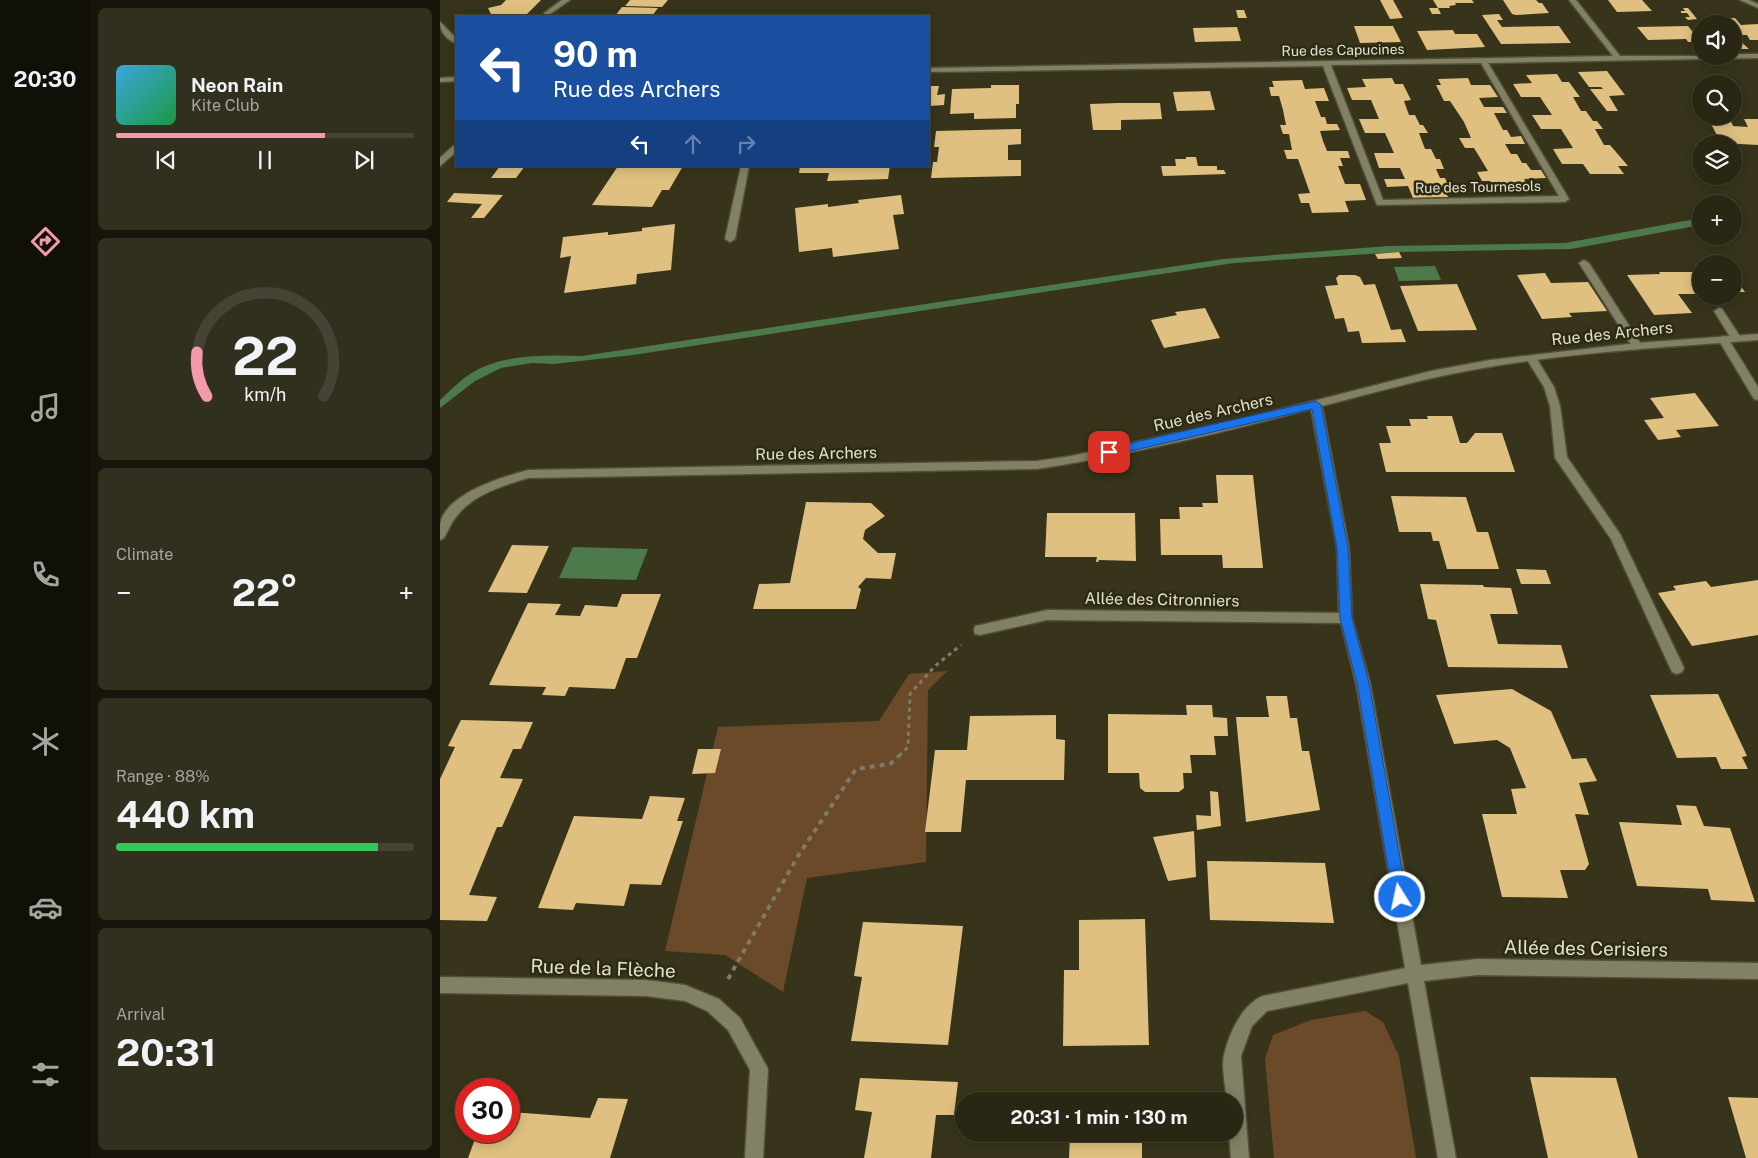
<!DOCTYPE html>
<html lang="en">
<head>
<meta charset="utf-8">
<style>
  :root { --surface:#292714; --page:#312f1d; --text:#f1f3f6; --muted:#a5a5a0; --line:#454434; --accent:#f39aab }
  body { margin:0; font-family:"Public Sans",sans-serif; background:var(--page); color:var(--text); height:100vh; display:flex; flex-direction:column; font-size:19px; white-space:nowrap }
  * { box-sizing:border-box; margin:0 }
  p { font-size:16px; color:var(--muted) }
  .icon { flex:none; width:28px; height:28px; fill:none; stroke:currentColor; stroke-width:2; stroke-linecap:round; stroke-linejoin:round }
  .map { position:relative; flex:1; overflow:hidden }
  .sheet { display:flex; flex-direction:column; gap:8px; padding:8px; background:#17150b; width:350px }
  .sheet>* { flex:none }
  .top-card { position:absolute; left:15px; top:15px; width:475px; height:152px; border-radius:0px; box-shadow:0 2px 12px #0003,0 0 0 1px var(--line); background:#1a4fa0; color:#fff; overflow:hidden }
  .controls { position:absolute; left:1252px; top:15px; display:grid; gap:10px }
  .controls a { display:grid; place-items:center; width:50px; height:50px; border-radius:50%; background:var(--surface); box-shadow:0 2px 12px #0003,0 0 0 1px var(--line); font-size:25px }
  .speed { position:absolute; left:15px; top:1078px; display:flex; gap:10px; font-size:25px; font-weight:700; text-align:center }
  .speed>* { display:grid; place-content:center; width:65px; height:65px; border-radius:50%; background:var(--surface); box-shadow:0 2px 12px #0003,0 0 0 1px var(--line); line-height:1 }
  .speed .limit { border:8px solid #d22; background:#fff; color:#111 }
  .pin { position:absolute; display:grid; place-items:center; width:42px; height:42px; color:#fff; margin:-21px; border-radius:10px; box-shadow:0 2px 8px #0006 }
  .me { position:absolute; width:55px; margin:-28px; rotate:350deg; stroke-linejoin:round; filter:drop-shadow(0 0 4px #0008) }
  .turn { display:flex; align-items:center; gap:18px; height:105px; padding:0 15px; font-size:22px }
  .turn .icon { width:65px; height:65px; stroke-width:2.5 }
  .turn b { display:block; font-size:35px; line-height:42px }
  .lanes { display:flex; align-items:center; height:48px; padding:0 15px; background:#0003; justify-content:center; gap:25px; direction:ltr }
  .lanes .off { opacity:.35 }
  .big { font-size:38px; font-weight:700; line-height:1.1 }
  .sheet .card { flex:1; display:flex; flex-direction:column; justify-content:center; gap:8px; min-width:0; padding:0 18px; border-radius:8px; background:var(--page) }
  .sheet .dial { align-items:center; gap:0 }
  .dial svg { height:130px; overflow:visible; fill:none; stroke:var(--line); stroke-width:7; stroke-linecap:round; text-anchor:middle }
  .dial text { fill:var(--text); stroke:none }
  .song { display:flex; align-items:center; gap:15px }
  .cover { width:60px; height:60px; border-radius:8px; background:linear-gradient(135deg,hsl(200 70% 55%),hsl(140 70% 35%)) }
  .played { height:5px; border-radius:2px; background:linear-gradient(90deg,var(--accent) 70%,var(--line) 70%) }
  .keys { display:flex; justify-content:space-around; direction:ltr }
  .heat { display:flex; justify-content:space-between; align-items:center; font-size:28px; direction:ltr }
  .charge { height:8px; border-radius:4px; background:linear-gradient(90deg,#34c759 88%,var(--line) 0) }
  .trip { position:absolute; left:515px; top:1092px; width:288px; height:50px; border-radius:25px; background:var(--surface); box-shadow:0 2px 12px #0003,0 0 0 1px var(--line); font-weight:700; line-height:50px; text-align:center }
  main { display:flex; flex:1; min-height:0 }
  .menu { display:flex; flex-direction:column; width:90px; justify-content:space-around; align-items:center; background:#101008; color:var(--muted) }
  .menu .icon { width:35px; height:35px }
  .menu .selected { color:var(--accent) }
  .menu b { font-size:22px; color:var(--text) }
  .map>svg:first-child { display:block }
  .green { fill:#6a4a28 }
  .water { fill:#4d7a4a }
  .building { fill:#dfc080 }
  .lines { fill:none; stroke-linecap:round; stroke-linejoin:round }
  .service-casing { stroke:#514f39; stroke-width:3 }
  .minor-casing { stroke:#514f39; stroke-width:3 }
  .path-far1 { stroke:#7d7b66; stroke-width:3; stroke-dasharray:4 4; stroke-linecap:butt }
  .path { stroke:#7d7b66; stroke-width:4; stroke-dasharray:5 5; stroke-linecap:butt }
  .service { fill:#838164; fill-rule:evenodd }
  .minor { fill:#838164; fill-rule:evenodd }
  .route { fill:#1a73e8; stroke:#114b97 }
  .labels { text-anchor:middle; stroke-width:5; stroke-linejoin:round; paint-order:stroke }
  .far-street-label { font-size:14px; fill:#e1e0d1; stroke:#2d2a11 }
  .street-label { font-size:16px; fill:#e1e0d1; stroke:#2d2a11 }
  .near-street-label { font-size:19px; fill:#e1e0d1; stroke:#2d2a11 }
</style>
</head>
<body>
<main>
<nav class="menu">
<b>20:30</b>
<svg class="icon selected" aria-label="directions" viewBox="0 0 24 24"><path d="M12 3l9 9-9 9-9-9zM9 14v-3h6M13 9l2 2-2 2"/></svg>
<svg class="icon" aria-label="music" viewBox="0 0 24 24"><path d="M9 18V5l10-2v13"/><circle cx="6" cy="18" r="3"/><circle cx="16" cy="16" r="3"/></svg>
<svg class="icon" aria-label="phone" viewBox="0 0 24 24"><path d="M5 4h4l2 5-3 2q2 4 5 5l2-3 5 2v4C11 20 4 13 5 4z"/></svg>
<svg class="icon" aria-label="climate" viewBox="0 0 24 24"><path d="M12 3v18M4 7l16 10M4 17L20 7"/></svg>
<svg class="icon" aria-label="car" viewBox="0 0 24 24"><path d="M5 17H2v-5l4-1 3-4h7l3 4 3 1v5h-3M9 17h6M6 11h13"/><circle cx="7" cy="17" r="2"/><circle cx="17" cy="17" r="2"/></svg>
<svg class="icon" aria-label="filters" viewBox="0 0 24 24"><path d="M4 7h16M4 17h16"/><circle cx="9" cy="7" r="2"/><circle cx="15" cy="17" r="2"/></svg>
</nav>
<section class="sheet">
<div class="card">
<div class="song"><i class="cover"></i><div><b>Neon Rain</b><p>Kite Club</p></div></div>
<div class="played"></div>
<div class="keys"><svg class="icon" aria-label="previous" viewBox="0 0 24 24"><path d="M18 5L8 12l10 7zM5 5v14"/></svg><svg class="icon" aria-label="pause" viewBox="0 0 24 24"><path d="M8 5v14M16 5v14"/></svg><svg class="icon" aria-label="next" viewBox="0 0 24 24"><path d="M6 5l10 7-10 7zM19 5v14"/></svg></div>
</div>
<div class="card dial"><svg viewBox="0 0 100 80">
<path d="M14 69A42 42 0 1 1 86 69"/>
<path d="M14 69A42 42 0 0 1 8 42" stroke="#f39aab"/>
<text x="50" y="56" font-size="32" font-weight="700">22</text>
<text x="50" y="72" font-size="11">km/h</text>
</svg></div>
<div class="card"><p>Climate</p>
<div class="heat"><a>−</a><b class="big">22°</b><a>+</a></div>
</div>
<div class="card"><p>Range · 88%</p><b class="big">440 km</b><div class="charge"></div></div>
<div class="card"><p>Arrival</p><b class="big">20:31</b></div>
</section>
<div class="map">
<svg width="1318" height="1158" viewBox="0 0 1318 1158">
  <rect width="100%" height="100%" fill="#37341b"/>
  <path class="green" d="M507,671L488,690L486,862L367,878L343,992L285,955L225,951L278,727L439,721L469,674Z
    M925,1011L943,1022L959,1056L976,1158H834L825,1059L833,1035L871,1020Z"/>
  <path class="water" d="M1261,218V225L1131,249L959,252L794,263L193,355L114,364L92,363L61,368L35,381L0,408V400C13,388 26,374 43,367C73,354 110,355 142,356L783,259L948,246L1125,243Z
    M995,266L1001,280L959,281L954,267Z
    M133,547L208,549L196,580L119,578Z"/>
  <path class="building" d="M66,0H101L87,14L77,16H52L48,8L61,5Z
    M190,0H228L222,7L185,6Z
    M940,0H953L963,18L950,19Z
    M993,0H1032L1034,3H1015L1016,5L1009,6L1010,8H998L1001,14H992L989,8H998Z
    M1063,0H1096L1099,3H1102L1109,13L1076,15L1072,14Z
    M1168,0H1202L1212,11L1177,12Z
    M182,7L218,8L212,16H175Z
    M1243,8H1248L1257,19L1248,20L1245,17H1250L1247,13H1241V11H1245Z
    M796,10H804L807,18H798Z
    M1059,14L1063,20H1057L1062,27L1119,26L1131,43L1061,44L1042,15Z
    M1277,18H1295L1301,25L1318,24V40H1310L1307,35H1294L1309,49H1294V24H1282Z
    M914,26H953L961,42L920,43Z
    M1248,26L1261,42H1248L1246,39L1208,40L1197,27Z
    M797,27L801,41L755,42L753,28Z
    M1013,30L1015,34H1037L1045,47L987,50L977,31Z
    M1167,71L1185,95L1169,96L1178,111H1167L1150,89H1163L1161,87H1149L1138,72Z
    M1117,74L1122,82H1129L1140,97H1133L1141,111H1146L1153,121H1157L1163,129H1155L1164,145H1170L1188,166H1178L1184,174H1150L1143,164H1122L1113,149L1133,148L1121,129H1101L1092,115H1112L1100,97H1081L1073,84L1092,83L1086,75Z
    M952,78L955,84H963L971,100L964,101L969,115H975L980,125H983L988,133H979L985,149H991L996,159H1000L1004,169H996L1000,178H1005L1010,189H1004L1008,197L973,198L968,186L947,187L944,179H965L960,168H939L934,153H954L945,133H925L919,119H939L931,100H912L907,88L926,87L922,79Z
    M1028,78L1031,85H1050L1058,97L1039,98L1044,107H1063L1067,113H1054L1063,130H1067L1071,137L1081,136L1085,144H1065L1071,154H1077L1082,163H1086L1091,170H1101L1106,178L1084,179L1091,190L1056,191L1050,181H1042L1037,172L1048,171L1034,148H1025L1019,138H1031L1024,122L1010,101H1004L996,85H1001L998,79Z
    M862,80L865,89L884,88L889,101H875L881,117H885L887,124H897L900,130L880,131L883,141L887,151H908L910,158H900L903,166H898L905,184H920L926,200L905,201L909,212L872,213L869,203H861L858,194L870,193L858,159H847L844,150H852L849,134H843L840,125H846L843,110L839,96H831L829,87H834L832,81Z
    M551,85H579V104H576V118L534,119V113L510,114L512,89L551,88Z
    M489,86H499L497,95L505,94L504,105L489,106Z
    M770,91L775,110L737,111L733,92Z
    M678,103H720L722,119L681,120V130H653L650,104Z
    M1304,119H1318V145L1281,143L1269,120L1291,121L1293,126L1308,127Z
    M581,129V144L568,145V160H581V176L491,178L493,162H497L499,147H494L496,131Z
    M746,157H756L758,166H777V170H784L786,174L723,176L721,166H736L735,159H746Z
    M60,166H85L76,178H51Z
    M178,166H243L229,190H222L212,207L152,205Z
    M360,166H450L448,179L387,181L389,173H359Z
    M14,193L63,195L44,218H31L42,204L7,202Z
    M461,195L464,214L453,215L459,249L393,257L392,248L359,252L355,208L388,204V207L419,203L418,200Z
    M235,224L231,270L197,274L196,284L124,293L131,256L120,258L123,237L168,232V235L202,231V228Z
    M959,252L962,258L938,259L935,254Z
    M1261,270V294H1238L1252,313L1214,315L1187,275L1220,274L1219,272H1257Z
    M1105,273L1111,283L1148,282L1167,311L1129,313L1132,317L1102,319L1077,275Z
    M899,275H915L920,277L924,285L935,284L951,330L961,329L966,342L922,343L919,331L908,332L904,318L895,319L885,286L898,285L896,278Z
    M1294,277L1305,292H1294Z
    M1017,284L1037,330L978,331L960,286Z
    M765,308L780,338L724,348L711,320L737,315L735,312Z
    M1255,393L1279,426L1236,430L1241,437L1218,440L1204,420L1224,418L1210,398Z
    M987,416H1012L1020,443H1027L1035,433H1062L1075,472H946L939,443H951L946,426H971L969,419H988Z
    M776,475H813L823,568H783L782,555H721L720,519H740L739,507H763L762,503H778Z
    M951,496L1026,497L1037,532H1048L1059,569H1007L999,541H993L991,532H959Z
    M366,502L431,503L445,516L425,530L423,539L438,553H456L451,579L426,578L418,587L421,589L416,609H313L319,584L350,583Z
    M607,513H695L696,561L659,560L658,562H656L657,557H605Z
    M72,545L109,546L87,593L48,592Z
    M1076,569L1106,570L1111,584H1081Z
    M1318,580V635L1252,646L1218,593L1236,590L1233,586L1266,581L1271,587Z
    M980,584L1043,585L1044,587L1071,588L1078,614H1050L1058,644L1121,645L1128,668L1008,667L996,620L988,619Z
    M182,594H221L197,658H186L175,689L129,687L125,696L102,695L106,687L49,685L88,603L121,604L115,615L140,616L145,605L177,607Z
    M1072,689L1111,711L1132,759L1146,758L1157,781L1139,783L1149,815L1135,814L1149,864L1145,870H1120L1128,898L1062,897L1042,814H1077L1071,789L1086,788L1070,748L1057,740L1014,744L996,695Z
    M1278,694L1307,756L1302,757L1308,769H1281L1276,757L1237,758L1210,695Z
    M826,696H847L850,718H857L862,751H869L880,810L806,822L796,717H829Z
    M746,705H772L773,717L787,718L788,736H774L776,755H750L752,773H743L744,788L739,792H705L700,788L699,773H668V714L747,715Z
    M616,715V739L625,740L624,780H526L521,832H485L495,750H527L530,716Z
    M21,720L93,722L81,749H73L60,778L83,779L62,827H57L29,895L57,897L47,921L0,920V779L15,747L8,746Z
    M258,749H281L275,773L252,774Z
    M770,791L778,792L781,826L757,830L756,815L771,816Z
    M210,796L245,798L237,821H243L221,885L190,884L184,906L136,903L133,910L98,908L134,816L202,819Z
    M1236,805L1256,806L1264,826L1290,828L1315,902L1271,900L1268,889L1197,886L1179,822L1242,825Z
    M754,831L756,877L728,881L713,837Z
    M767,861L885,863L894,923L770,920Z
    M705,919L709,1045L623,1046L624,970H639V920Z
    M423,922L523,926L508,1045L411,1041L422,977L414,976Z
    M1090,1077L1176,1078L1198,1158H1108Z
    M420,1078L518,1082L514,1115H496L491,1158H424L432,1112L415,1110Z
    M1288,1097L1318,1098V1158H1306Z
    M158,1098L188,1099L170,1158H28L38,1131H69L71,1112L150,1118Z
    M630,1134H702V1158H629Z"/>
  <g class="lines">
    <defs>
      <path id="service" d="M122,0H130L110,14L111,16L104,15V13Z
        M13,146H16V152L0,166V158Z
        M301,166H309L295,239L290,242L285,239Z
        M1144,260L1149,263L1202,346L1201,348H1193L1192,346L1139,263Z
        M1279,308L1282,309L1301,338L1300,340L1296,341L1292,340L1274,311Z
        M1283,336L1287,337L1318,387V400L1314,399L1278,339Z
        M1091,355L1095,356L1114,387L1120,406L1127,457L1180,534L1244,668L1242,672L1237,674L1232,672L1171,539L1115,458L1110,406L1104,387L1086,358Z"/>
      <path id="minor" d="M1129,0H1136L1180,56H1294V54H1318V58L1048,63L1129,199L1125,202L937,205L883,66L489,72V68L1173,56ZM1041,63L1119,196L943,200L891,65Z
        M1300,0H1309L1318,4V8Z
        M0,22L16,38V43C7,40 0,32 0,22Z
        M16,77V81L0,82V78Z
        M1318,334V340C1228,347 1137,352 1049,367C992,376 937,392 882,406L909,548L912,618L930,683L981,965L1038,959L1318,963V979L1038,975L984,981L1016,1158H998L968,983L827,1011L812,1026L801,1056L809,1158H791L789,1134H794V1101H787C786,1089 781,1067 784,1055C789,1034 802,1004 823,996L965,968L916,683L901,623L607,620L540,635L535,634L534,630L535,626L540,625L607,610L899,613L897,548L871,409C781,433 689,455 597,469L88,478C62,486 33,494 16,517C11,523 8,531 4,538L0,540C0,535 0,529 0,524C6,493 63,477 88,470L597,461L631,456L803,419L991,371L1050,360L1197,343Z
        M0,977L206,980L245,985L279,999L300,1018L328,1069L323,1158H305L310,1070L288,1030L267,1011L245,1001L206,996L0,993Z"/>
    </defs>
    <use href="#service" class="service-casing"/>
    <use href="#minor" class="minor-casing"/>
    <path class="path-far1" d="M459,756L468,747L470,694L495,666L521,645"/>
    <path class="path" d="M288,979L358,856L416,769L450,764L460,755"/>
    <use href="#service" class="service"/>
    <use href="#minor" class="minor"/>
  </g>
  <path class="route" d="M876,401L881,405L908,548L912,618L929,683L967,897L965,902L960,904L955,902L953,897L917,683L900,618L897,548L872,409L669,456L664,452L669,448Z"/>
  <g class="labels">
    <g class="far-street-label">
      <text transform="translate(903 50) rotate(-1)" y="5">Rue des Capucines</text>
      <text transform="translate(1038 187) rotate(-1)" y="5">Rue des Tournesols</text>
    </g>
    <g class="street-label">
      <text transform="translate(1172 333) rotate(-6)" y="6">Rue des Archers</text>
      <text transform="translate(773 412) rotate(-13)" y="6">Rue des Archers</text>
      <text transform="translate(376 453) rotate(-1)" y="6">Rue des Archers</text>
      <text transform="translate(722 599) rotate(1)" y="6">Allée des Citronniers</text>
    </g>
    <g class="near-street-label">
      <text transform="translate(1146 948) rotate(1)" y="7">Allée des Cerisiers</text>
      <text transform="translate(163 968) rotate(2)" y="7">Rue de la Flèche</text>
    </g>
  </g>
</svg>
<div class="controls">
<a><svg class="icon" aria-label="sound" viewBox="0 0 24 24"><path d="M4 9h4l5-4v14l-5-4H4zM17 9q2 3 0 6"/></svg></a>
<a><svg class="icon" aria-label="search" viewBox="0 0 24 24"><circle cx="10" cy="10" r="6"/><path d="M15 15l6 6"/></svg></a>
<a><svg class="icon" aria-label="layers" viewBox="0 0 24 24"><path d="M12 4l9 5-9 5-9-5zM3 14l9 5 9-5"/></svg></a>
<a>+</a>
<a>−</a>
</div>
<div class="speed"><div class="limit">30</div></div>
<div class="pin" style="left:669px;top:452px;background:#d93025"><svg class="icon" aria-label="arrive" viewBox="0 0 24 24"><path d="M6 21V4h12l-3 4 3 4H6"/></svg></div>
<svg class="me" style="left:960px;top:897px" viewBox="-20 -20 40 40"><circle r="17" fill="#1a73e8" stroke="#fff" stroke-width="3"/><path d="M0-11L8 9 0 5-8 9z" fill="#fff"/></svg>
<div class="trip">20:31 · 1 min · 130 m</div>
<div class="top-card">
<div class="turn"><svg class="icon" aria-label="left" viewBox="0 0 24 24"><path d="M17 20v-9H6M10 6l-5 5 5 5"/></svg><div><b>90 m</b>Rue des Archers</div></div>
<div class="lanes"><svg class="icon" aria-label="left" viewBox="0 0 24 24"><path d="M17 20v-9H6M10 6l-5 5 5 5"/></svg><svg class="icon off" aria-label="ahead" viewBox="0 0 24 24"><path d="M12 20V5M6 11l6-6 6 6"/></svg><svg class="icon off" aria-label="right" viewBox="0 0 24 24"><path d="M7 20v-9h11M14 6l5 5-5 5"/></svg></div>
</div>
</div>
</main>
</body>
</html>
